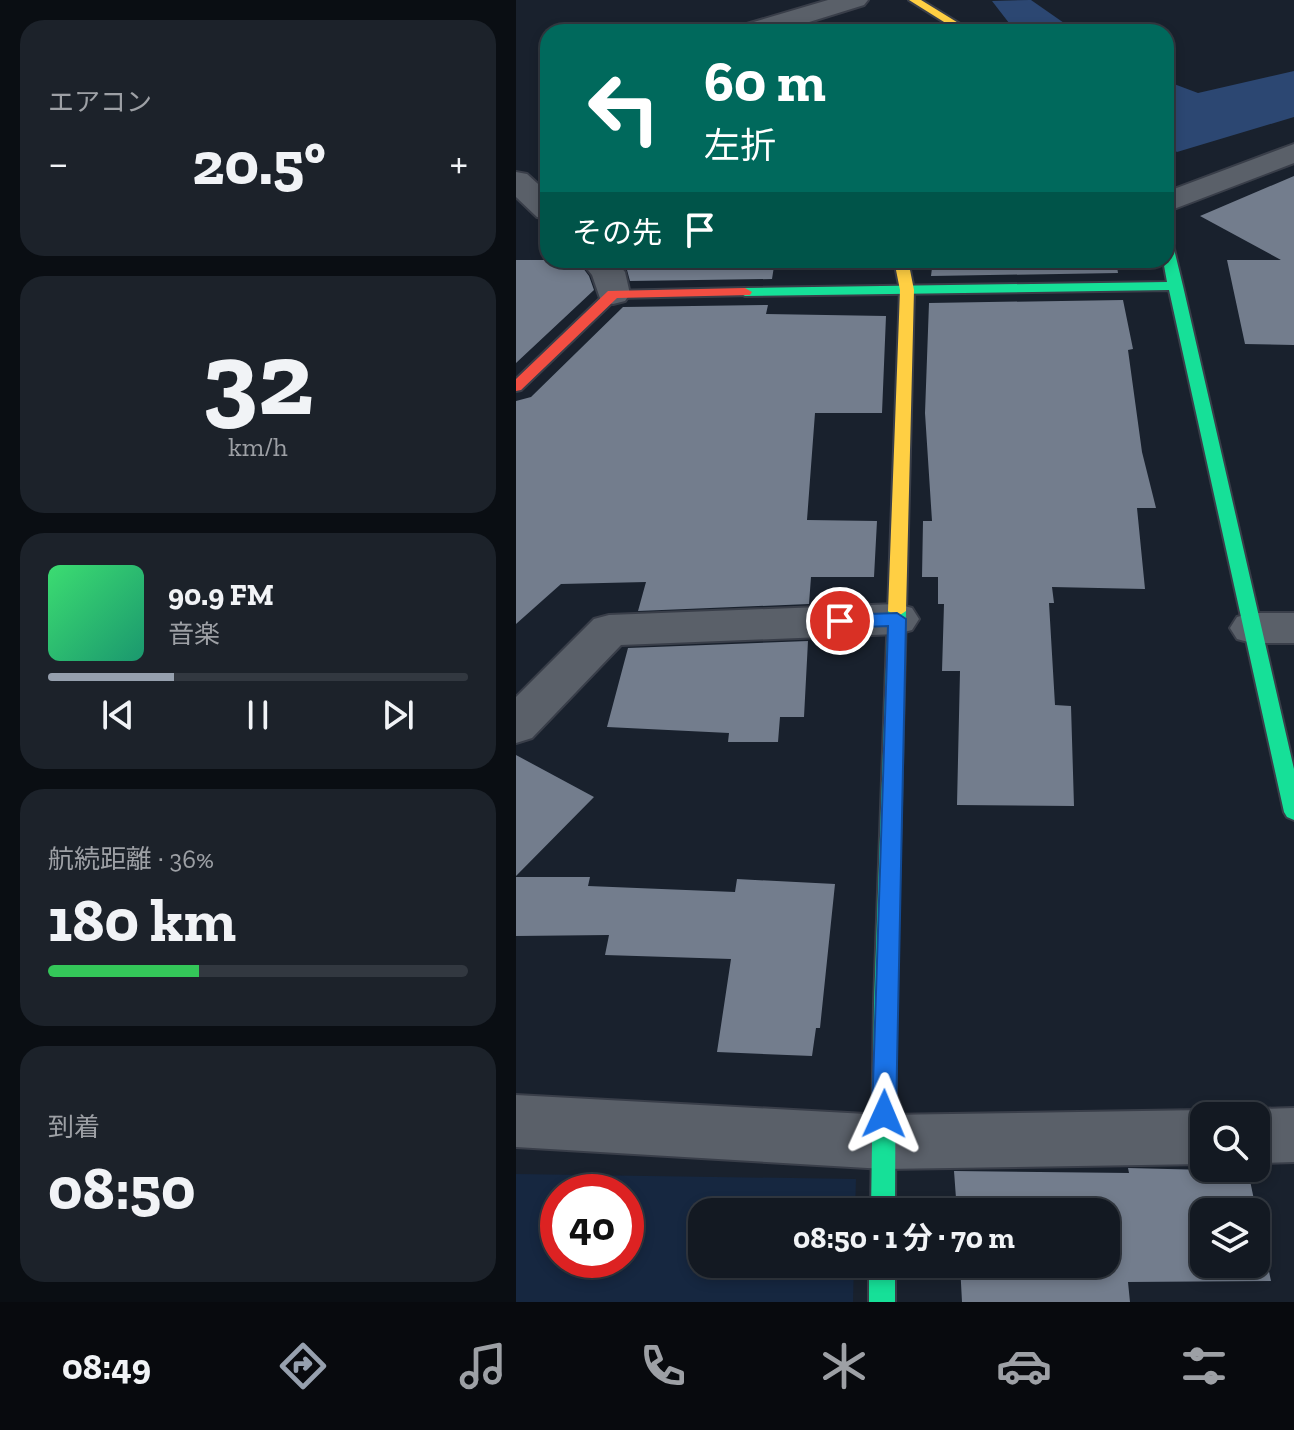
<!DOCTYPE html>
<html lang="ja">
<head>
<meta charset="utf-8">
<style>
  :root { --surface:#131922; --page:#1c222a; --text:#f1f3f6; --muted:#9da0a5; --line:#323840; --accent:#96a0ae }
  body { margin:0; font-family:"Zilla Slab","Noto Sans JP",serif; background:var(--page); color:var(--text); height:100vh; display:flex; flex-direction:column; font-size:30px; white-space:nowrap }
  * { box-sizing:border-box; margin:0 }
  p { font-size:26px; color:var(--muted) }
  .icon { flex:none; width:44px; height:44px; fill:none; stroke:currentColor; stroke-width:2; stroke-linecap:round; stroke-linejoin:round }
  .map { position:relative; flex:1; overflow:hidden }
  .side { display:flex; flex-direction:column; gap:20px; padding:20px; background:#0a0e13; width:516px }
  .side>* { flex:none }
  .hud { position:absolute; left:24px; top:24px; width:634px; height:244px; border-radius:24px; box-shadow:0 4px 12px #0003,0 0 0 2px var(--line); background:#00695c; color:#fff; overflow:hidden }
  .controls { position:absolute; left:674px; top:1102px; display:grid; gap:16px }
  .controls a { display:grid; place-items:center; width:80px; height:80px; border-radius:16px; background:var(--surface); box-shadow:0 4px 12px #0003,0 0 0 2px var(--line); font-size:40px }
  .speed { position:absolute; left:24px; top:1174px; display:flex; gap:16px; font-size:40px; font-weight:700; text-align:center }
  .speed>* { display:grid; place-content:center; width:104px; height:104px; border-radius:50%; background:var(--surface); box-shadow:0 4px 12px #0003,0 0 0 2px var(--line); line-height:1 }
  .speed .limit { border:12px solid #d22; background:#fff; color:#111 }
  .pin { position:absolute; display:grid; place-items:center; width:68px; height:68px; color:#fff; margin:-34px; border:4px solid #fff; border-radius:50%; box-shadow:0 2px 8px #0007 }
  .me { position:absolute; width:88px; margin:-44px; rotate:1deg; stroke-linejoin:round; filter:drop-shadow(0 0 6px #0008) }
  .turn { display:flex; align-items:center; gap:28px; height:168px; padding:0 32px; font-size:36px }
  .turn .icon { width:104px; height:104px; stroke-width:2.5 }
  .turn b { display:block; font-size:56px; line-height:68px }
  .then { display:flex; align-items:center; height:76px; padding:0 32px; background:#0003; gap:16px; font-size:30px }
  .big { font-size:60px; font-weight:700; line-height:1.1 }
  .side .tile { flex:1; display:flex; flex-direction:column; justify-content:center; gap:12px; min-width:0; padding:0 28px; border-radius:24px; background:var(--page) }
  .side .dial { align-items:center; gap:0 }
  .dial b { font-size:104px; line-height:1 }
  .song { display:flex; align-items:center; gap:24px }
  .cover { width:96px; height:96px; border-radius:12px; background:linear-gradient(135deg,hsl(140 70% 55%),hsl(160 70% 35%)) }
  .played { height:8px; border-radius:4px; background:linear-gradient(90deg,var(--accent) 30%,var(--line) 30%) }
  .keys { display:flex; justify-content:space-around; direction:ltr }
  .heat { display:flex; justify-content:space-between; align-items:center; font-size:44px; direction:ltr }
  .charge { height:12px; border-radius:6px; background:linear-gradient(90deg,#34c759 36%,var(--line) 0) }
  .trip { position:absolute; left:172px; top:1198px; width:432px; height:80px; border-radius:24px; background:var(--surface); box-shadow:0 4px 12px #0003,0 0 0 2px var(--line); font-weight:700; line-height:80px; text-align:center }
  .dock { display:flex; height:128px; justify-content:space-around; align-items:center; background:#080a0e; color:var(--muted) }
  .dock .icon { width:56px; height:56px }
  .dock .active { color:var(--accent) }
  .dock b { font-size:36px; color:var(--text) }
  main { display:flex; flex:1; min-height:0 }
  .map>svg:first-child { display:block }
  .built { fill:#162740; fill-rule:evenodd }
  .forest { fill:#2c4772 }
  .building { fill:#737d8d; fill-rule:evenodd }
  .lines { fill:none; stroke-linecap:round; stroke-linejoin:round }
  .street-casing { stroke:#393e49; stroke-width:4 }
  .fast-casing { stroke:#393e49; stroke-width:4 }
  .slow-casing { stroke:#393e49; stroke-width:4 }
  .jam-casing { stroke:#393e49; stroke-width:4 }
  .street { fill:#5a6069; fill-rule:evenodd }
  .fast { fill:#16e098; fill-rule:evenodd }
  .slow { fill:#ffcf43; fill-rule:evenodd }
  .jam { fill:#f24e42; fill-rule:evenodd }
  .route { fill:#1a73e8; stroke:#114b97; stroke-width:2 }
</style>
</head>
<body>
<main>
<section class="side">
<div class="tile"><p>エアコン</p>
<div class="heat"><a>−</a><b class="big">20.5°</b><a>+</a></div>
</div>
<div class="tile dial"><b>32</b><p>km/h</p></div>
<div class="tile">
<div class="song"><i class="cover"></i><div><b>90.9 FM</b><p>音楽</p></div></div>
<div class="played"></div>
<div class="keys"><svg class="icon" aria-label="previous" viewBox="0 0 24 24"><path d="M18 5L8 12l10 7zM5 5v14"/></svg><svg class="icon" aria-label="pause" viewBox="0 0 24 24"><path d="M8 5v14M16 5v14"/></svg><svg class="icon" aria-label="next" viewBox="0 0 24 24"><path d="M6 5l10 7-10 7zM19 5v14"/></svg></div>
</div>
<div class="tile"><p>航続距離 · 36%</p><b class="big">180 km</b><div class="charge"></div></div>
<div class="tile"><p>到着</p><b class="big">08:50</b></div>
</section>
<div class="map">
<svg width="778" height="1302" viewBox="0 0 778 1302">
  <rect width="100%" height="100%" fill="#19212d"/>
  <path class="built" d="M0,1174L340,1179L339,1212H186V1264H338L337,1302H0ZM42,1192H110V1260H42Z"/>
  <path class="forest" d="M514,0H515L561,32H500L476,1Z
    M778,71V117L661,152L650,145V81L682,93Z"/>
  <path class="building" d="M778,176V345L729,344L711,260H765L684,216Z
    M0,260H61L73,276L78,290L0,363Z
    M103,260H259L256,279L114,281L111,270Z
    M417,260H600L602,273L415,276Z
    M607,300L617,349L612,350L626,452L640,508H621L629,589L536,587L538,603H533L539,705L555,706L558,806L441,805L444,671H426L428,604H422V577H406L407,521H416L409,413L413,303Z
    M252,305L250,314L370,316L366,413H299L291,520L361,521L358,577H295L293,604L122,611L130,582L45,584L0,624V401L15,397L107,307Z
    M292,641L288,717H264L262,742H212L213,733L91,727L112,648Z
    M0,755L78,797L0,876Z
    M0,877H74L72,886L219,892L221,879L319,884L304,1028H300L296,1056L201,1052L215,959L89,955L93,935L0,936Z
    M612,1168L732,1171L755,1281L612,1282L614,1302H446L444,1264H590V1212H441L438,1171L613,1173ZM688,1212H740V1264H688Z"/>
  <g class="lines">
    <defs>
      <path id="street" d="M312,0H352L348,5L261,32H220L224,26Z
        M778,144V163L650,212V192Z
        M0,172L11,174L32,193V219L21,217L0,197Z
        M64,260H99L109,272L114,294L109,301L97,304L85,301L76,275Z
        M381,604L396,608L403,619L396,630L381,634L105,645L16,738L0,743V697L78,619L93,615Z
        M736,613H778V643H736L721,639L714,628L721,617Z
        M0,1095L368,1115L688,1110L703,1116H688V1164L368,1169L0,1147Z
        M778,1108V1162L740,1163V1116H722L740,1109Z"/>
      <path id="fast" d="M650,241L657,245L667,286L778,769V820L771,817L768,812L653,290L229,296L222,292L229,288L651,282L647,260H650Z
        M381,605L390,611L380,1004L379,1212H355L358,1004L372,611Z
        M353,1264H379V1302H353Z"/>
      <path id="slow" d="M393,0H405L457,32H444Z
        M378,260H392L398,290L390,611L381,617L372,611L384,290Z"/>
      <path id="jam" d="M229,288L236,292L234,295L101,298L5,390L0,391V379L92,291Z"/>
    </defs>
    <use href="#street" class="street-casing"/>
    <use href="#fast" class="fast-casing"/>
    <use href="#slow" class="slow-casing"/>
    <use href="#jam" class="jam-casing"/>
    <use href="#street" class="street"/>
    <use href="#fast" class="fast"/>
    <use href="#slow" class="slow"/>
    <use href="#jam" class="jam"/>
  </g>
  <path class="route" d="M381,613L390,619L380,1114L376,1122L368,1125L359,1122L356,1114L372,626L324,628L315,621L324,615Z"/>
</svg>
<div class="controls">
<a><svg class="icon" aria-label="search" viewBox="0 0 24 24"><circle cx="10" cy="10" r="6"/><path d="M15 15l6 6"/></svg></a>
<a><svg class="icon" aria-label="layers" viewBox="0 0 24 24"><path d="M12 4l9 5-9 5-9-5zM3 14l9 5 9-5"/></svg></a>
</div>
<div class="speed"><div class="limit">40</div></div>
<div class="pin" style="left:324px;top:621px;background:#d93025"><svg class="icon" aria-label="arrive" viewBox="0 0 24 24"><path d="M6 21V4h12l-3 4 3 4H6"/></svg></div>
<svg class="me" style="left:368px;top:1114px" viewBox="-20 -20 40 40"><path d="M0-17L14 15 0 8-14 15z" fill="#1a73e8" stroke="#fff" stroke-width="4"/></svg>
<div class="trip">08:50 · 1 分 · 70 m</div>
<div class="hud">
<div class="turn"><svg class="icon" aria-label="left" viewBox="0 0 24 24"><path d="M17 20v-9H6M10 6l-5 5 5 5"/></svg><div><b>60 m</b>左折</div></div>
<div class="then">その先<svg class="icon" aria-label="arrive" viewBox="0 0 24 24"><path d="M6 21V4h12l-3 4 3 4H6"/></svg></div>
</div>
</div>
</main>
<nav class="dock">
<b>08:49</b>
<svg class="icon active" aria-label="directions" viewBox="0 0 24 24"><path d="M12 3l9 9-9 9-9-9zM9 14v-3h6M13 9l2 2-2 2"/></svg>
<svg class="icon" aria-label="music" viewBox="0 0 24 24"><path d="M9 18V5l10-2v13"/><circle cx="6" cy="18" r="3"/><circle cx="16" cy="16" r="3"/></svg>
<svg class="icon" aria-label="phone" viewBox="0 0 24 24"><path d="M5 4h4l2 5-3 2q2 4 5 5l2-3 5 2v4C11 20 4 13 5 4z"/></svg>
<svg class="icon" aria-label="climate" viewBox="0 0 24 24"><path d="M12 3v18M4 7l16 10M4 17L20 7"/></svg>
<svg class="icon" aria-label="car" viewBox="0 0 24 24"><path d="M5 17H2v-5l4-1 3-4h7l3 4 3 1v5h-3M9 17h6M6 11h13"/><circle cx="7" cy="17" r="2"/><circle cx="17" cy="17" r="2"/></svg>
<svg class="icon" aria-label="filters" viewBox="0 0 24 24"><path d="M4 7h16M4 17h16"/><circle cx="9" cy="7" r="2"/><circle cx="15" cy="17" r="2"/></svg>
</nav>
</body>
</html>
